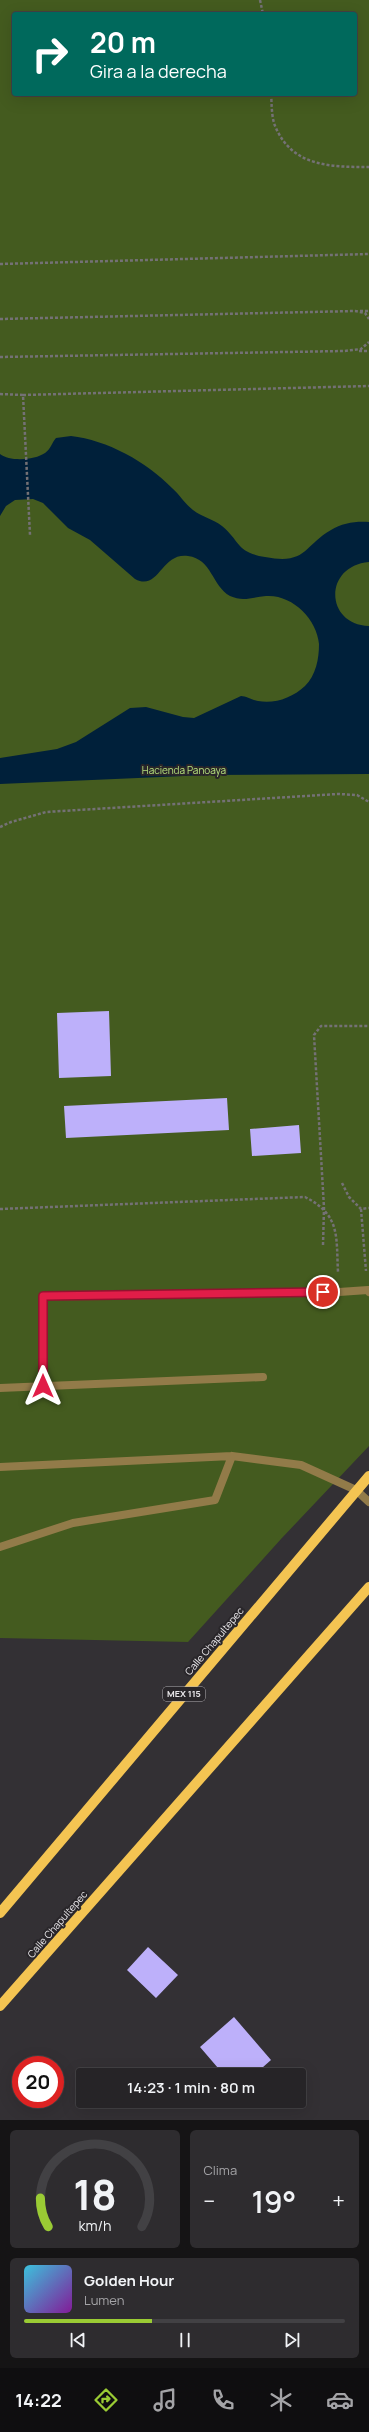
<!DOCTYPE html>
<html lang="es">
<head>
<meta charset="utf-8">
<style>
  :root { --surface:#262427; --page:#2e2c2f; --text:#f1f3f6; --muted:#a4a4a7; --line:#424144; --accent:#9acb34 }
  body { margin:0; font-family:Manrope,sans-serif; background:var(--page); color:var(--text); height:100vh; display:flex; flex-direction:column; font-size:15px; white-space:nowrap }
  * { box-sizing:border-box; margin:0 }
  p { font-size:13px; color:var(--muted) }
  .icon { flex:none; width:22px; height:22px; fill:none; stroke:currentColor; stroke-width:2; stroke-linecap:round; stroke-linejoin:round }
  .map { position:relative; height:2120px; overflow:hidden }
  .side { display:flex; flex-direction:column; gap:10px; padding:10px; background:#151415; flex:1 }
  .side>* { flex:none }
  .hud { position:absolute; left:12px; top:12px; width:345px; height:84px; border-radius:4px; box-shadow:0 4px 16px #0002,0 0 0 1px var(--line); background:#00695c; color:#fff; overflow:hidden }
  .speed { position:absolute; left:12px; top:2056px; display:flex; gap:8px; font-size:20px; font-weight:700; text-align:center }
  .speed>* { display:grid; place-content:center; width:52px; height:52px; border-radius:50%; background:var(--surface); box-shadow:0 4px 16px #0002,0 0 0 1px var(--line); line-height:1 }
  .speed .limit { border:6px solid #d22; background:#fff; color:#111 }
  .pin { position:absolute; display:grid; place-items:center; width:34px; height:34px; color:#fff; margin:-17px; border:2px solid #fff; border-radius:50%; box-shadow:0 1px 4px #0007 }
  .me { position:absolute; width:44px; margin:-22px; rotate:0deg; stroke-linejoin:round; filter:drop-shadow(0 0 3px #0008) }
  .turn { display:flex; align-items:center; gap:14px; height:84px; padding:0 12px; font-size:18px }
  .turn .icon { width:52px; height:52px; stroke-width:2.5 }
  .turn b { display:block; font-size:28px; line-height:34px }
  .big { font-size:30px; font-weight:600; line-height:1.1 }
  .side .card { flex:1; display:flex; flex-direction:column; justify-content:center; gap:6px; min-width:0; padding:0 14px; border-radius:6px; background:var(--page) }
  .side .dial { align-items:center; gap:0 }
  .dial svg { height:104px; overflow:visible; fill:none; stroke:var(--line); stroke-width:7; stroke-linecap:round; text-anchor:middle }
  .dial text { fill:var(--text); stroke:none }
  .song { display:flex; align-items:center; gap:12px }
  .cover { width:48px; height:48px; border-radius:6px; background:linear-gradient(135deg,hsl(190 70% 55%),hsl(290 70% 35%)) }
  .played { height:4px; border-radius:2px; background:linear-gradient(90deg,var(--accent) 40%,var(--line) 40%) }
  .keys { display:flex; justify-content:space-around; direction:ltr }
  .heat { display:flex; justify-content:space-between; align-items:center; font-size:22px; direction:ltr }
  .side .tiles { flex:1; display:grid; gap:10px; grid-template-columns:1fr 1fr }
  .card:last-child { grid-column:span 2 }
  .trip { position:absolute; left:76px; top:2068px; width:230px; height:40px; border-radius:4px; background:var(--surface); box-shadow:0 4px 16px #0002,0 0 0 1px var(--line); font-weight:600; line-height:40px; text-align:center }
  .dock { display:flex; height:64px; justify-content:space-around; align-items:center; background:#0f0e10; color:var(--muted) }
  .dock .icon { width:28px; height:28px }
  .dock .current { color:var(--accent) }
  .dock b { font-size:18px; color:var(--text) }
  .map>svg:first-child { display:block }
  .green { fill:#445b1f; fill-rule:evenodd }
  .water { fill:#00203a }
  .building { fill:#bdb0fa }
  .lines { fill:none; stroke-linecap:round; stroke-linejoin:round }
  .path { stroke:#747175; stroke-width:2.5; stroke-dasharray:3 2; stroke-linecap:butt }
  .lane { stroke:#927b49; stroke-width:8 }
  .primary { stroke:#f4c452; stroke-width:10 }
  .route-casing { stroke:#92132f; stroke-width:10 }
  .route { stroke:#e11d48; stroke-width:7 }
  .labels { text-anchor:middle; stroke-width:4; stroke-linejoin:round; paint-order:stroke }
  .shield { fill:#29262a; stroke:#afacb0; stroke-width:1 }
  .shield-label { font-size:9px; font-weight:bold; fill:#e8e6e9 }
  .park-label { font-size:10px; fill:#b6e07d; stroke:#29262a }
  .street-label { font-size:10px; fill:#e8e6e9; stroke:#29262a }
</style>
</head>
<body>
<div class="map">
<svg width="369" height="2120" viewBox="0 0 369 2120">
  <rect width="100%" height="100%" fill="#333034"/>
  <path class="green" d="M0,0H369V1446L281,1539L188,1642L0,1638ZM14,14H355V94H14Z"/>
  <path class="water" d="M71,436C107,440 147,462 172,488C180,495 185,504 193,510C202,517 213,519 222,526C241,542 236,552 265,557C307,565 303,546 331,530C342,523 356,521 369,522V562C323,566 325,625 369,626V774L207,775L0,784V758L57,749L76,742L130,708L146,707L183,717L194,718L241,696C246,696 252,700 258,701C275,704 292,698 305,686C316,675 319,659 319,644C317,619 292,594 266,596C253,597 243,602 230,596C212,586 212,559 188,556C161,552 159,592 135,579L90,540L68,528L43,503L33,499L15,500L6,506L0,516V454C10,462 35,460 45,453C51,449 52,442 56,438Z"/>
  <path class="building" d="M109,1011L111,1076L59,1078L57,1013Z
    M227,1098L229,1130L66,1138L64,1106Z
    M299,1125L301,1153L252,1156L250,1129Z
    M148,1947L178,1975L156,1998L127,1970Z
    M234,2017L271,2060L254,2075H224L200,2047Z"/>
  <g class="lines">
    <path class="path" d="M260,0L263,14
      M271,94C272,104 271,118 276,128C293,167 332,167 369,167
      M0,264L369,254
      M360,311H369
      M0,319L355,311L365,313L369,319
      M359,351H369
      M0,357L344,351L361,349L369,342
      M0,394L23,395L30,535
      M23,395L369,386
      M0,827L11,822L46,812L338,794L357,795L369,802
      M342,1183L349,1197L361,1209L369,1208
      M0,1209L305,1197C341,1215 336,1237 338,1272
      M361,1209L366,1271
      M323,1245L324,1208L314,1035L321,1026H369"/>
    <path class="lane" d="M43,1386V1296L339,1292L368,1290L369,1292
      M0,1388L263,1377
      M0,1467L232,1456L301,1465L356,1490L369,1502
      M0,1547L73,1523L215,1500L232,1456"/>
    <path class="primary" d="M0,1913L369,1476
      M0,2006L369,1587"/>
  </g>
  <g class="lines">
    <defs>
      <path id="route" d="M43,1386V1296L323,1292"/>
    </defs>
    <use href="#route" class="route-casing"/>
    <use href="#route" class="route"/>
  </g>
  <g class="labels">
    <rect class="shield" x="163" y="1687" width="42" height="14" rx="3"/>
    <g class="shield-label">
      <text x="184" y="1697">MEX 115</text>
    </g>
    <g class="park-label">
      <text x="184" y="774">Hacienda Panoaya</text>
    </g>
    <g class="street-label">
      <text transform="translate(214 1641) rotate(-50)" y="4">Calle Chapultepec</text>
      <text transform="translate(57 1924) rotate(-49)" y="4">Calle Chapultepec</text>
    </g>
  </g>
</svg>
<div class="speed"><div class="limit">20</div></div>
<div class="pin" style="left:323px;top:1292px;background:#d93025"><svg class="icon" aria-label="arrive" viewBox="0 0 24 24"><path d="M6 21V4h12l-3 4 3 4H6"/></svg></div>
<svg class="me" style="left:43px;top:1386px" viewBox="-20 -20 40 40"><path d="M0-17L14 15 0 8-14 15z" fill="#e11d48" stroke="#fff" stroke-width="4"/></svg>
<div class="trip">14:23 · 1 min · 80 m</div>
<div class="hud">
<div class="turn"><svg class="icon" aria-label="right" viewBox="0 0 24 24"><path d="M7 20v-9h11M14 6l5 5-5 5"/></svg><div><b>20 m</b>Gira a la derecha</div></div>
</div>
</div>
<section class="side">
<div class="tiles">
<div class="card dial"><svg viewBox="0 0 100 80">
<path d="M14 69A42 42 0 1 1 86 69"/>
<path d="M14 69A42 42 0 0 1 8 47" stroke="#9acb34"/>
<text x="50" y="56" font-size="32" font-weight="700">18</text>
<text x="50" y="72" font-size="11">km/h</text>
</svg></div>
<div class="card"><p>Clima</p>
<div class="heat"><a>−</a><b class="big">19°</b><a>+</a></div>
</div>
<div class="card">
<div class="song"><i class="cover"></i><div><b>Golden Hour</b><p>Lumen</p></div></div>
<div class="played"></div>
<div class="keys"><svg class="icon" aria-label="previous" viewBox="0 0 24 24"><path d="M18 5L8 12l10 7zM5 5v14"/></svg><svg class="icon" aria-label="pause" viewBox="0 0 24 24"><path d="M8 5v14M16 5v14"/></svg><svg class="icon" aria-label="next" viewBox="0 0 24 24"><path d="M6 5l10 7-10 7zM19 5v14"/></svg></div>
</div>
</div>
</section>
<nav class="dock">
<b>14:22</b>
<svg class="icon current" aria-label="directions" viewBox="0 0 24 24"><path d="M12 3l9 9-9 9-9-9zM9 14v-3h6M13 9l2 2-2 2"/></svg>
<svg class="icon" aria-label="music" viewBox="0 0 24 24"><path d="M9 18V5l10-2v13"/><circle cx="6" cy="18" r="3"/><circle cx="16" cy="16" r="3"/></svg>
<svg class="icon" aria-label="phone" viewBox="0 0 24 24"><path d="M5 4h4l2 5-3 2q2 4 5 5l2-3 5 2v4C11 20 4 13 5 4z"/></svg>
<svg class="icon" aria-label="climate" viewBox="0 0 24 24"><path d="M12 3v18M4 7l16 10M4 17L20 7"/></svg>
<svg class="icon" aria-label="car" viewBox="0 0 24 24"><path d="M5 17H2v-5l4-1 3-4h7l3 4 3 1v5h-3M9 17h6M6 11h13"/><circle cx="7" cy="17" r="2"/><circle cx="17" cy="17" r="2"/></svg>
</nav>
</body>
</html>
